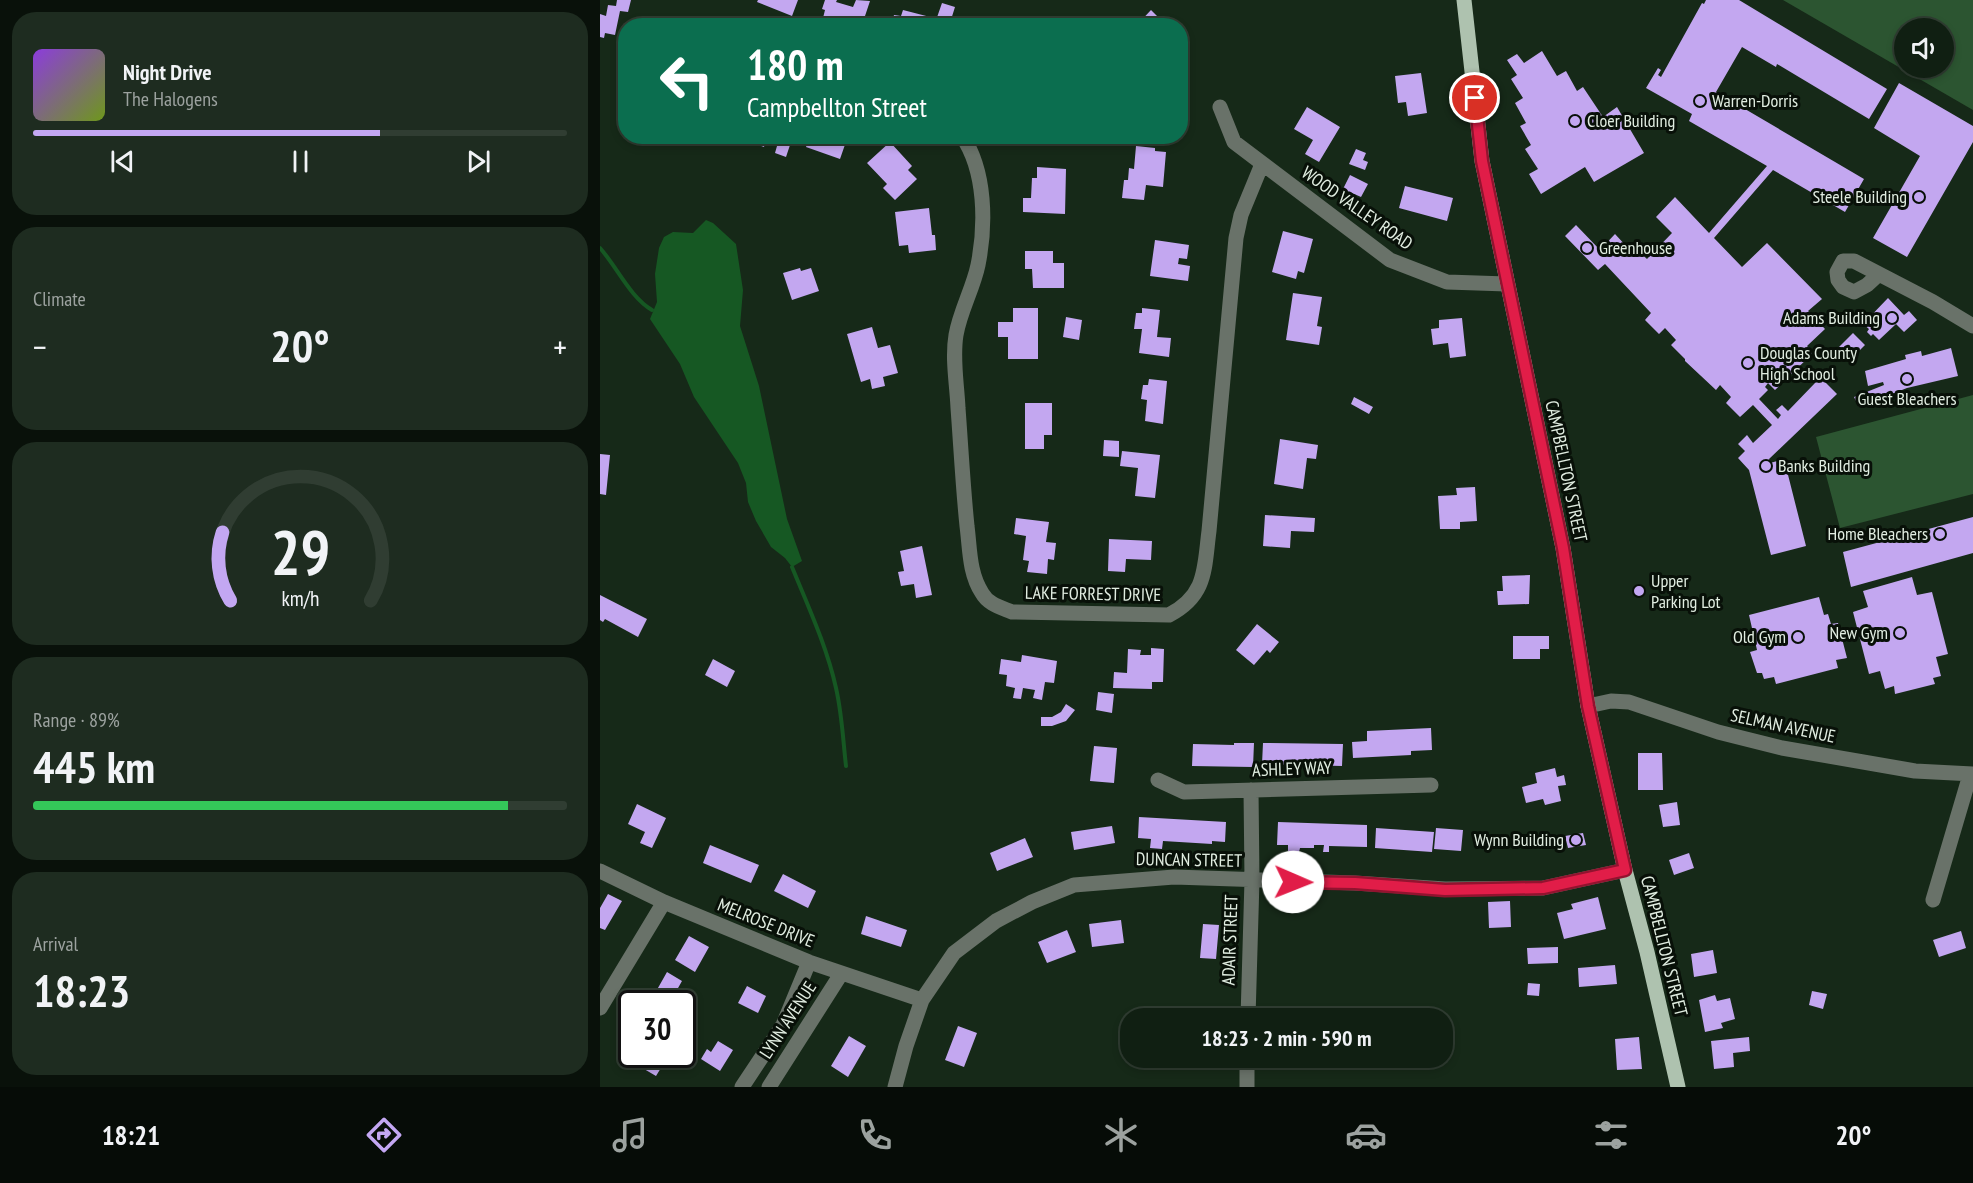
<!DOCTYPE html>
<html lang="en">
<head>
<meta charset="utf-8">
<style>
  :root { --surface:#101f12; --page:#1e2c20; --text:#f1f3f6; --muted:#9ca29f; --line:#303d32; --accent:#c3a7f2 }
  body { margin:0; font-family:"PT Sans Narrow",sans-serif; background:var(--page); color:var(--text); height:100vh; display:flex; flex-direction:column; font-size:22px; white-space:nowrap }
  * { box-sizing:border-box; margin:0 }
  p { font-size:20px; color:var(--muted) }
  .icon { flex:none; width:33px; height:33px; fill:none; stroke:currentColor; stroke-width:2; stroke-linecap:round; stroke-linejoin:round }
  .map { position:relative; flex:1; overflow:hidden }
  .panel { display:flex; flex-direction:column; gap:12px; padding:12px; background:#09110a; width:600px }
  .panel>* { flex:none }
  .hud { position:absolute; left:18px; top:18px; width:570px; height:126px; border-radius:24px; box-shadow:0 3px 9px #0003,0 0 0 2px var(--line); background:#0b6e4f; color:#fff; overflow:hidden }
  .tools { position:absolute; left:1294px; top:18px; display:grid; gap:12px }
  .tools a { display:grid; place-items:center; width:60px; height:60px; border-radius:50%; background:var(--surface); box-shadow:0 3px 9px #0003,0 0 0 2px var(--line); font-size:30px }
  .speed { position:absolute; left:18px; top:990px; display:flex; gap:12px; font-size:30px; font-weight:700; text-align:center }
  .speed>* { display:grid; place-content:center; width:78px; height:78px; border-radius:50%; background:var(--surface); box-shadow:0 3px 9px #0003,0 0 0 2px var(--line); line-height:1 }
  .speed .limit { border:3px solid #111; border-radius:9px; background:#fff; color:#111 }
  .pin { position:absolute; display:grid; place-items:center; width:51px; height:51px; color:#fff; margin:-26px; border:3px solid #fff; border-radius:50%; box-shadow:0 2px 6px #0007 }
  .me { position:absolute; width:66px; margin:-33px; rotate:91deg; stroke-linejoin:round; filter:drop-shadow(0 0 4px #0008) }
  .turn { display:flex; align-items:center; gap:21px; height:126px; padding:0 30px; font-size:27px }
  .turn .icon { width:78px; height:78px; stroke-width:2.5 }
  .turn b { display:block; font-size:42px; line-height:51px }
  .big { font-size:45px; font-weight:600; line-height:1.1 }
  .panel .widget { flex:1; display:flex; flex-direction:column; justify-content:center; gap:9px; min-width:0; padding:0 21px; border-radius:24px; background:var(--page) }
  .panel .dial { align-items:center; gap:0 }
  .dial svg { height:156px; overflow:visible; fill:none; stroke:var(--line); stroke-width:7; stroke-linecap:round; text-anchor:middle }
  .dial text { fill:var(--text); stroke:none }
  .song { display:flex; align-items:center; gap:18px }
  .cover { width:72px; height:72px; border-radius:9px; background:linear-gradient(135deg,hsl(270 70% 55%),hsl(80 70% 35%)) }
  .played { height:6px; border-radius:3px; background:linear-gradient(90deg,var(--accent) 65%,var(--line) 65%) }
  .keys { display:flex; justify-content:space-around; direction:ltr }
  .heat { display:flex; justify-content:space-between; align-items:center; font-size:33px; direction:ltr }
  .charge { height:9px; border-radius:4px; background:linear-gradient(90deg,#34c759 89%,var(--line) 0) }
  .trip { position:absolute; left:520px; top:1008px; width:333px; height:60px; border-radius:24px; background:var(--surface); box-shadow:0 3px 9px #0003,0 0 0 2px var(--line); font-weight:600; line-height:60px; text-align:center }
  .tabs { display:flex; height:96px; justify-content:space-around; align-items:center; background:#060c07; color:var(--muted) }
  .tabs .icon { width:42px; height:42px }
  .tabs .current { color:var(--accent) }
  .tabs b { font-size:27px; color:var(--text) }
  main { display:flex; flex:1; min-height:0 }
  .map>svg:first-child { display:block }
  .green { fill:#2c5531; fill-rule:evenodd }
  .water { fill:#165823 }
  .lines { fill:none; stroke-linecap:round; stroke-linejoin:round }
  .stream { stroke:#165823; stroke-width:4 }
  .building { fill:#c3a7f0 }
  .minor { stroke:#697269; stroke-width:15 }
  .major { stroke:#aec2af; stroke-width:15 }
  .route-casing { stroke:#92132f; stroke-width:15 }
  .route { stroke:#e11d48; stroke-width:10 }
  .poi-dot { fill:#c3a7f2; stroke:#081008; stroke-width:2 }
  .labels { text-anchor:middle; stroke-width:6; stroke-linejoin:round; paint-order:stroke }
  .poi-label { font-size:18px; fill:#e1ede1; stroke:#081008; text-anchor:start }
  .street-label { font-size:18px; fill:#e1ede1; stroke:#081008 }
</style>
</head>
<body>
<main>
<section class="panel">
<div class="widget">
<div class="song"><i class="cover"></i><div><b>Night Drive</b><p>The Halogens</p></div></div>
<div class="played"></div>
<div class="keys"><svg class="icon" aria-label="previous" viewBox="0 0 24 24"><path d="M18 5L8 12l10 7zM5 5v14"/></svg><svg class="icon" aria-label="pause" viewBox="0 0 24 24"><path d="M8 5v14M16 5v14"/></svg><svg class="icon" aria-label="next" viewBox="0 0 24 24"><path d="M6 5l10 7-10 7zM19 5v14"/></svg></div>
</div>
<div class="widget"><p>Climate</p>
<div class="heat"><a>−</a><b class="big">20°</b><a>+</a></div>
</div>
<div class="widget dial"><svg viewBox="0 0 100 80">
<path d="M14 69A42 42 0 1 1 86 69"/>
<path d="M14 69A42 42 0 0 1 10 34" stroke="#c3a7f2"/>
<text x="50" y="56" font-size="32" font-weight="700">29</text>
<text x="50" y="72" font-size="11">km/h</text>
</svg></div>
<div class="widget"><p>Range · 89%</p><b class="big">445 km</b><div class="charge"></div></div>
<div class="widget"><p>Arrival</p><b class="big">18:23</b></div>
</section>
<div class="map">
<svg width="1373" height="1087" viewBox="0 0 1373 1087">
  <rect width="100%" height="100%" fill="#162918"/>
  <path class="green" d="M1183,0H1373V110ZM1305,28H1344V68H1305Z
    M1373,395V494L1240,528L1216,437Z"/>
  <path class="water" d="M106,220L113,223L136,244L143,290L140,326L159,386L187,519L202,561L192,567L185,558L171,547L156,521L148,502L146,483L138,463L94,397L80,364L50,319L57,302L55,274L59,248L64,237L73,232L93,233Z"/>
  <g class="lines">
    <path class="stream" d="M0,248C17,267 30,297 52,310
      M192,567C208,606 227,647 236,688C242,714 243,740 246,766"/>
  </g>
  <path class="building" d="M17,0H31L28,12L20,11L15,35L5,33L4,38L0,37V14L6,16L8,5L16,6Z
    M158,0H198L192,16L157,2Z
    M225,0H237L236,2L253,7L256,0L270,1L264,19L260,18L258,26H221L225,10L222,9Z
    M1106,0H1139L1287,89L1269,119L1177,64L1176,67L1142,47L1116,92L1264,179L1245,212L1173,170L1114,238L1142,267L1167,243L1222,299L1208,311L1225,329L1207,346L1213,353L1175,390L1168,383L1165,387L1168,390L1159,399L1178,419L1181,415L1176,410L1182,405L1188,411L1215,383L1212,379L1217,374L1237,394L1169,459L1170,463L1184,459L1206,546L1171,555L1149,470L1138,458L1145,451L1138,444L1147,435L1153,443L1172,425L1153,405L1140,417L1126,403L1131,397L1120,385L1116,390L1085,361V359L1071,345L1076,340L1065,328L1059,334L1045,320L1051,313L1005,264L998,270L965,236L976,225L1000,250L1015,234L1027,247L1031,244L1047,259L1072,233L1056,217L1075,197L1109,233L1167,166L1089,121L1092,114L1046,88L1058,68L1061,70L1058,75L1061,77L1102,3L1104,4Z
    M342,3L355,7L349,26H334Z
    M303,10L334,18L332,26H291L294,15L301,16Z
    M551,10L567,26H536Z
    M942,51L957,76L966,71L977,91L983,87L1003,117L1017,107L1044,153L994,182L985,167L941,194L929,174L938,169L925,149L931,145L920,126L926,123L915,103L923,98L911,79L917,75L907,60L917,54L924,63Z
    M821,73L827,113L808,116L806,102L798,103L795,76Z
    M1299,83L1373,126V142L1307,257L1273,238L1320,156L1274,128Z
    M707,107L740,127L719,162L705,154L713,140L694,129Z
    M155,136H193L186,157L175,153L177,146L165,143L164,147L153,143Z
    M210,136H248L240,159L206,147Z
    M290,142L312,166L308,170L317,179L295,200L283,188L287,184L267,163Z
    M536,146L555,148V151L566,152L563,187L546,185L544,200L522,198L524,180H528L529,168L534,169Z
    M756,149L766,153L763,160L768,162L765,170L749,164Z
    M437,167L466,169L465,214L423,212V198H431L432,178H437Z
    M750,175L768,184L761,197L743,189Z
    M805,186L853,198L847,221L799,208Z
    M329,208L332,235H335L336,250L309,253L308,245L299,246L295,212Z
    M683,231L713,239L704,273L698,271L696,279L672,272Z
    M555,240L589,245L587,259L579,258L578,264L590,266L588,281L550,276Z
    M425,251H453V263H464V288H433L432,269H425Z
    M200,268L201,271L211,268L219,291L192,300L183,273Z
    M693,293L722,297L717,326L722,327L719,345L686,340Z
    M1288,298L1304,315L1309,311L1317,320L1304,332L1296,324L1279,340L1273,334L1271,336L1267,332L1269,329L1263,324Z
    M413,308H438V359H408V337H398V322H413Z
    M542,308L560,310L557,337L571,338L569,357L539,353L542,329H534L536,313H542Z
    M466,317L482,320L479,340L463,337Z
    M862,318L866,356L850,358L848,343L833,345L831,329L839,328V320Z
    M272,327L278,348L290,345L298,373L283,377L285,386L272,389L270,379L261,382L247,334Z
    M1253,333L1265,345L1249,361L1237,349Z
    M1351,348L1358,376L1307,388L1259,407L1254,397L1284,385L1283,382L1268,386L1265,371L1306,359L1305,355L1321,351L1322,356Z
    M549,379L567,381L563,424L545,421L547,400L541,399L543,385H548Z
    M754,397L773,407L769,414L751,404Z
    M425,403H452V435H444V449H425Z
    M680,439L718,445L716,459L707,458L703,489L674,484Z
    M504,440L519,441V457L503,456Z
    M522,451L560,455L555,498L535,496L538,468L520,466Z
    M0,454L10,455L6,495L0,494Z
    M875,487L877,521L860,522V529H840L838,496L857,495L856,488Z
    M665,515L715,518L714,532L691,531L690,548L663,546Z
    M1373,517V553L1251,587L1243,552Z
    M416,518L449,522L446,542L456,543L454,560L448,559L447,574L427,572L429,561L423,560L426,536L414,534Z
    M509,539L552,541L551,560L526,559L525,572L508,571Z
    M322,546L332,595L316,598L314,584L301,586L298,572L304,571L300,551Z
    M930,575L929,604L898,605L897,591H903L902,576Z
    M1312,577L1317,595L1332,592L1348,654L1336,657L1341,676L1333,678L1335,684L1295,694L1294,686L1285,689L1280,671L1269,674L1253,612L1268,607L1263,591Z
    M0,595L47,619L38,637L5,619L3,622L0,620Z
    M1219,597L1224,615L1228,614L1231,624L1238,623L1247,658L1236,660L1238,668L1176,684L1174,677L1164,679L1162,673H1157L1150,652L1157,650L1149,615Z
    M657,624L679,642L670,653L667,650L654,665L636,650Z
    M913,636H949V649H940V659H913Z
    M551,648L564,649L563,682H552V689L513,688L514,672L527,673L528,649L541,650L540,655H551Z
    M422,655L457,661L454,683L445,682L442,700L433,698L435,690L423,688L421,699L413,698L415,688L406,686L407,675L399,674L401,659L421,662Z
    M113,659L135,671L127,687L105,675Z
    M498,692L514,694L512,713L496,710Z
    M466,704L475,710L466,721L452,726H441V717H452L461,712Z
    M831,728L832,750L811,751V755L753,758L752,742L767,741V731Z
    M634,743H654L653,767L592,766L593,744L634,745Z
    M663,743L743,744L742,766L662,764Z
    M494,746L517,748L514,783L490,781Z
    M1038,753H1062L1063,790H1038Z
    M955,768L957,777L964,775L966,785L958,786L961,801L945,805L943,799L926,803L922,787L937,783L935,773Z
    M1077,802L1080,825L1063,827L1059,805Z
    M37,804L66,818L52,848L40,843L45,832L28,824Z
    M539,817L626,822L625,842L612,841V844L563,841L562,849L550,848L551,839L538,838Z
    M678,822L767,825V847L729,846V852H723L724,845H714V848H700L699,852L688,851V845H677Z
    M512,826L515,843L474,850L471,832Z
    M776,828L834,832L832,852L775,848Z
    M836,828L863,830L861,851L834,849Z
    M983,833L986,845L968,848L965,836Z
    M425,838L433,857L397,871L390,853Z
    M110,845L159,865L151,883L103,863Z
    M1089,853L1094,868L1074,875L1069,860Z
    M183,874L216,891L208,908L174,891Z
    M8,894L22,901L5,930L0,928V908Z
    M998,897L1006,929L964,939L957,913L973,909L971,904Z
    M910,901L911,927L889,928L888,902Z
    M266,916L307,930L301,947L261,934Z
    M521,920L524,943L492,947L489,924Z
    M603,924L619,925L616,959L600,958Z
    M467,930L476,952L447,963L438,942Z
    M1361,931L1366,948L1339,957L1333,940Z
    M89,936L109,947L95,972L75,960Z
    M958,947V963L928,964L927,948Z
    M1113,950L1117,973L1094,977L1091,954Z
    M1015,965L1017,984L979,987L978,968Z
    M67,972L82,981L69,1004L54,995Z
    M928,983L940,984L939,996L927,995Z
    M147,986L166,996L158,1013L138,1003Z
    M1212,991L1227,994L1223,1009L1209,1005Z
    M1115,995L1117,1001L1130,998L1135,1019L1121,1023L1123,1028L1105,1032L1099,1000Z
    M358,1026L377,1033L364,1067L345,1060Z
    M249,1036L266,1046L248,1077L231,1066Z
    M1039,1037L1042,1069L1017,1070L1015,1039Z
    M1149,1037L1150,1051L1133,1053L1134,1067L1114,1069L1111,1041Z
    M118,1041L133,1050L120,1071L101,1059L107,1049L111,1052Z
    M32,1052V1054H50L64,1063L56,1076L27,1059Z"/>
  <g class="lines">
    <path class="minor" d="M620,107L634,142L790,260L847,282L907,284
      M362,136C386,171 386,225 378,265C373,289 360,311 356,335C352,359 357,384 358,408C361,448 363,487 367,526C370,549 369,573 382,593C388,604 400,607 412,612L569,615C607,595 604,569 609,531L636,238L641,215L662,164
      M1279,274L1267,285L1254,292L1243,287L1238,280L1237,272L1243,261H1254L1333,302L1373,326
      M988,706L1011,701L1029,702L1118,732L1182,748L1315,771L1373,774
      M558,780L584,792L831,785
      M0,871L64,902L209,962L322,1000
      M1333,900L1370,775
      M0,1008L64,902
      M648,1018L652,880L651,790
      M142,1087L183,1025L209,962
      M169,1087L241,974
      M295,1087L306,1046L322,1000L354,953L396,921L432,902L474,885L574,877L755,883L845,889L943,888L1025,870
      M647,1087V1058"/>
    <path class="major" d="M864,0L882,161L963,548L988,706L1025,870L1047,952L1078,1087"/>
  </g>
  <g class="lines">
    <defs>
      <path id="route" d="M693,882L755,883L845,890L943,888L1025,870L988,706L963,548L882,161L875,98"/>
    </defs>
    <use href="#route" class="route-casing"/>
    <use href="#route" class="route"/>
  </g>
  <g class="poi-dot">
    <circle cx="1100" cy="101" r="6"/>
    <circle cx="975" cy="121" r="6"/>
    <circle cx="1319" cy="197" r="6"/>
    <circle cx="987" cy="248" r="6"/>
    <circle cx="1292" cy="318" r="6"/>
    <circle cx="1148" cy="363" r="6"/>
    <circle cx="1307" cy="379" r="6"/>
    <circle cx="1166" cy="466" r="6"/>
    <circle cx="1340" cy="534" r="6"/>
    <circle cx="1039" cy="591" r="6"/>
    <circle cx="1300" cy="633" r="6"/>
    <circle cx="1198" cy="637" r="6"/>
    <circle cx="976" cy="840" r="6"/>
  </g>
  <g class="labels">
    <g class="poi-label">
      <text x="1112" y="107">Warren-Dorris</text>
      <text x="987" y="127">Cloer Building</text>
      <text x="1307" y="203" text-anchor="end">Steele Building</text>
      <text x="999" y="254">Greenhouse</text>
      <text x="1280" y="324" text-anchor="end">Adams Building</text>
      <text x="1160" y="359">Douglas County<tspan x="1160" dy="21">High School</tspan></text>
      <text x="1307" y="405" text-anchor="middle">Guest Bleachers</text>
      <text x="1178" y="472">Banks Building</text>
      <text x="1328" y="540" text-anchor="end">Home Bleachers</text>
      <text x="1051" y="587">Upper<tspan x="1051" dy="21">Parking Lot</tspan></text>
      <text x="1288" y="639" text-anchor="end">New Gym</text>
      <text x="1186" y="643" text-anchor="end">Old Gym</text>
      <text x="964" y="846" text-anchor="end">Wynn Building</text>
    </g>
    <g class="street-label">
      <text transform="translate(757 208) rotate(35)" y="6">WOOD VALLEY ROAD</text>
      <text transform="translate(966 471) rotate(78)" y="6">CAMPBELLTON STREET</text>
      <text transform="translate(493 594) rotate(1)" y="6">LAKE FORREST DRIVE</text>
      <text transform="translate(1183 726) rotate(12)" y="6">SELMAN AVENUE</text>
      <text transform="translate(692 769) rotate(-2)" y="6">ASHLEY WAY</text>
      <text transform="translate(589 860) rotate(1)" y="6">DUNCAN STREET</text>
      <text transform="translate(166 923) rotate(22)" y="6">MELROSE DRIVE</text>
      <text transform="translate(630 940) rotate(-88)" y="6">ADAIR STREET</text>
      <text transform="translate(1064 946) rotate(76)" y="6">CAMPBELLTON STREET</text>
      <text transform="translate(188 1020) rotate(-57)" y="6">LYNN AVENUE</text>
    </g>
  </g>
</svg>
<div class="tools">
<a><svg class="icon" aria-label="sound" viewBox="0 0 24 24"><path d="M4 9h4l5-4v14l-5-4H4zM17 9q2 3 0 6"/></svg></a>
</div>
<div class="speed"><div class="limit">30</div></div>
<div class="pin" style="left:875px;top:98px;background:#d93025"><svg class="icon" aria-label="arrive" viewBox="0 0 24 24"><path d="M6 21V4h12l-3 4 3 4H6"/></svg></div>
<svg class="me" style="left:693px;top:882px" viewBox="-20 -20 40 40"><circle r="19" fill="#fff"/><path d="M0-13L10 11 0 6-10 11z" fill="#e11d48"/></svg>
<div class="trip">18:23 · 2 min · 590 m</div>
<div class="hud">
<div class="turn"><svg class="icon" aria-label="left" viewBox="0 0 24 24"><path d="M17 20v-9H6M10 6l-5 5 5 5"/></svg><div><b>180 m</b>Campbellton Street</div></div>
</div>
</div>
</main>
<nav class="tabs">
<b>18:21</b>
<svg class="icon current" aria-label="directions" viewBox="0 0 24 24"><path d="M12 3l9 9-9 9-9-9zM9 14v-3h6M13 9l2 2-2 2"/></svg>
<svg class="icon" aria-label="music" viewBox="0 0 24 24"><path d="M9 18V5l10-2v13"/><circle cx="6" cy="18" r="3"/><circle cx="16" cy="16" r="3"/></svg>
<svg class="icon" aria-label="phone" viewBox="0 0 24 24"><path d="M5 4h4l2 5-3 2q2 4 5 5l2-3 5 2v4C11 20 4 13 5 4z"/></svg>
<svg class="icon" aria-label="climate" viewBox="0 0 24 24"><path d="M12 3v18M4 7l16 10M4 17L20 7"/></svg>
<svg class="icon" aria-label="car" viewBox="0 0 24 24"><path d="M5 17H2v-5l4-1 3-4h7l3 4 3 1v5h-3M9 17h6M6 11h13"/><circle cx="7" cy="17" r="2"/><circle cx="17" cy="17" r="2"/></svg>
<svg class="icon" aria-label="filters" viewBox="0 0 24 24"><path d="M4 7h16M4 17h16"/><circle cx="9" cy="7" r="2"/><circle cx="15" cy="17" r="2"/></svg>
<b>20°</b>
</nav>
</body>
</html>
